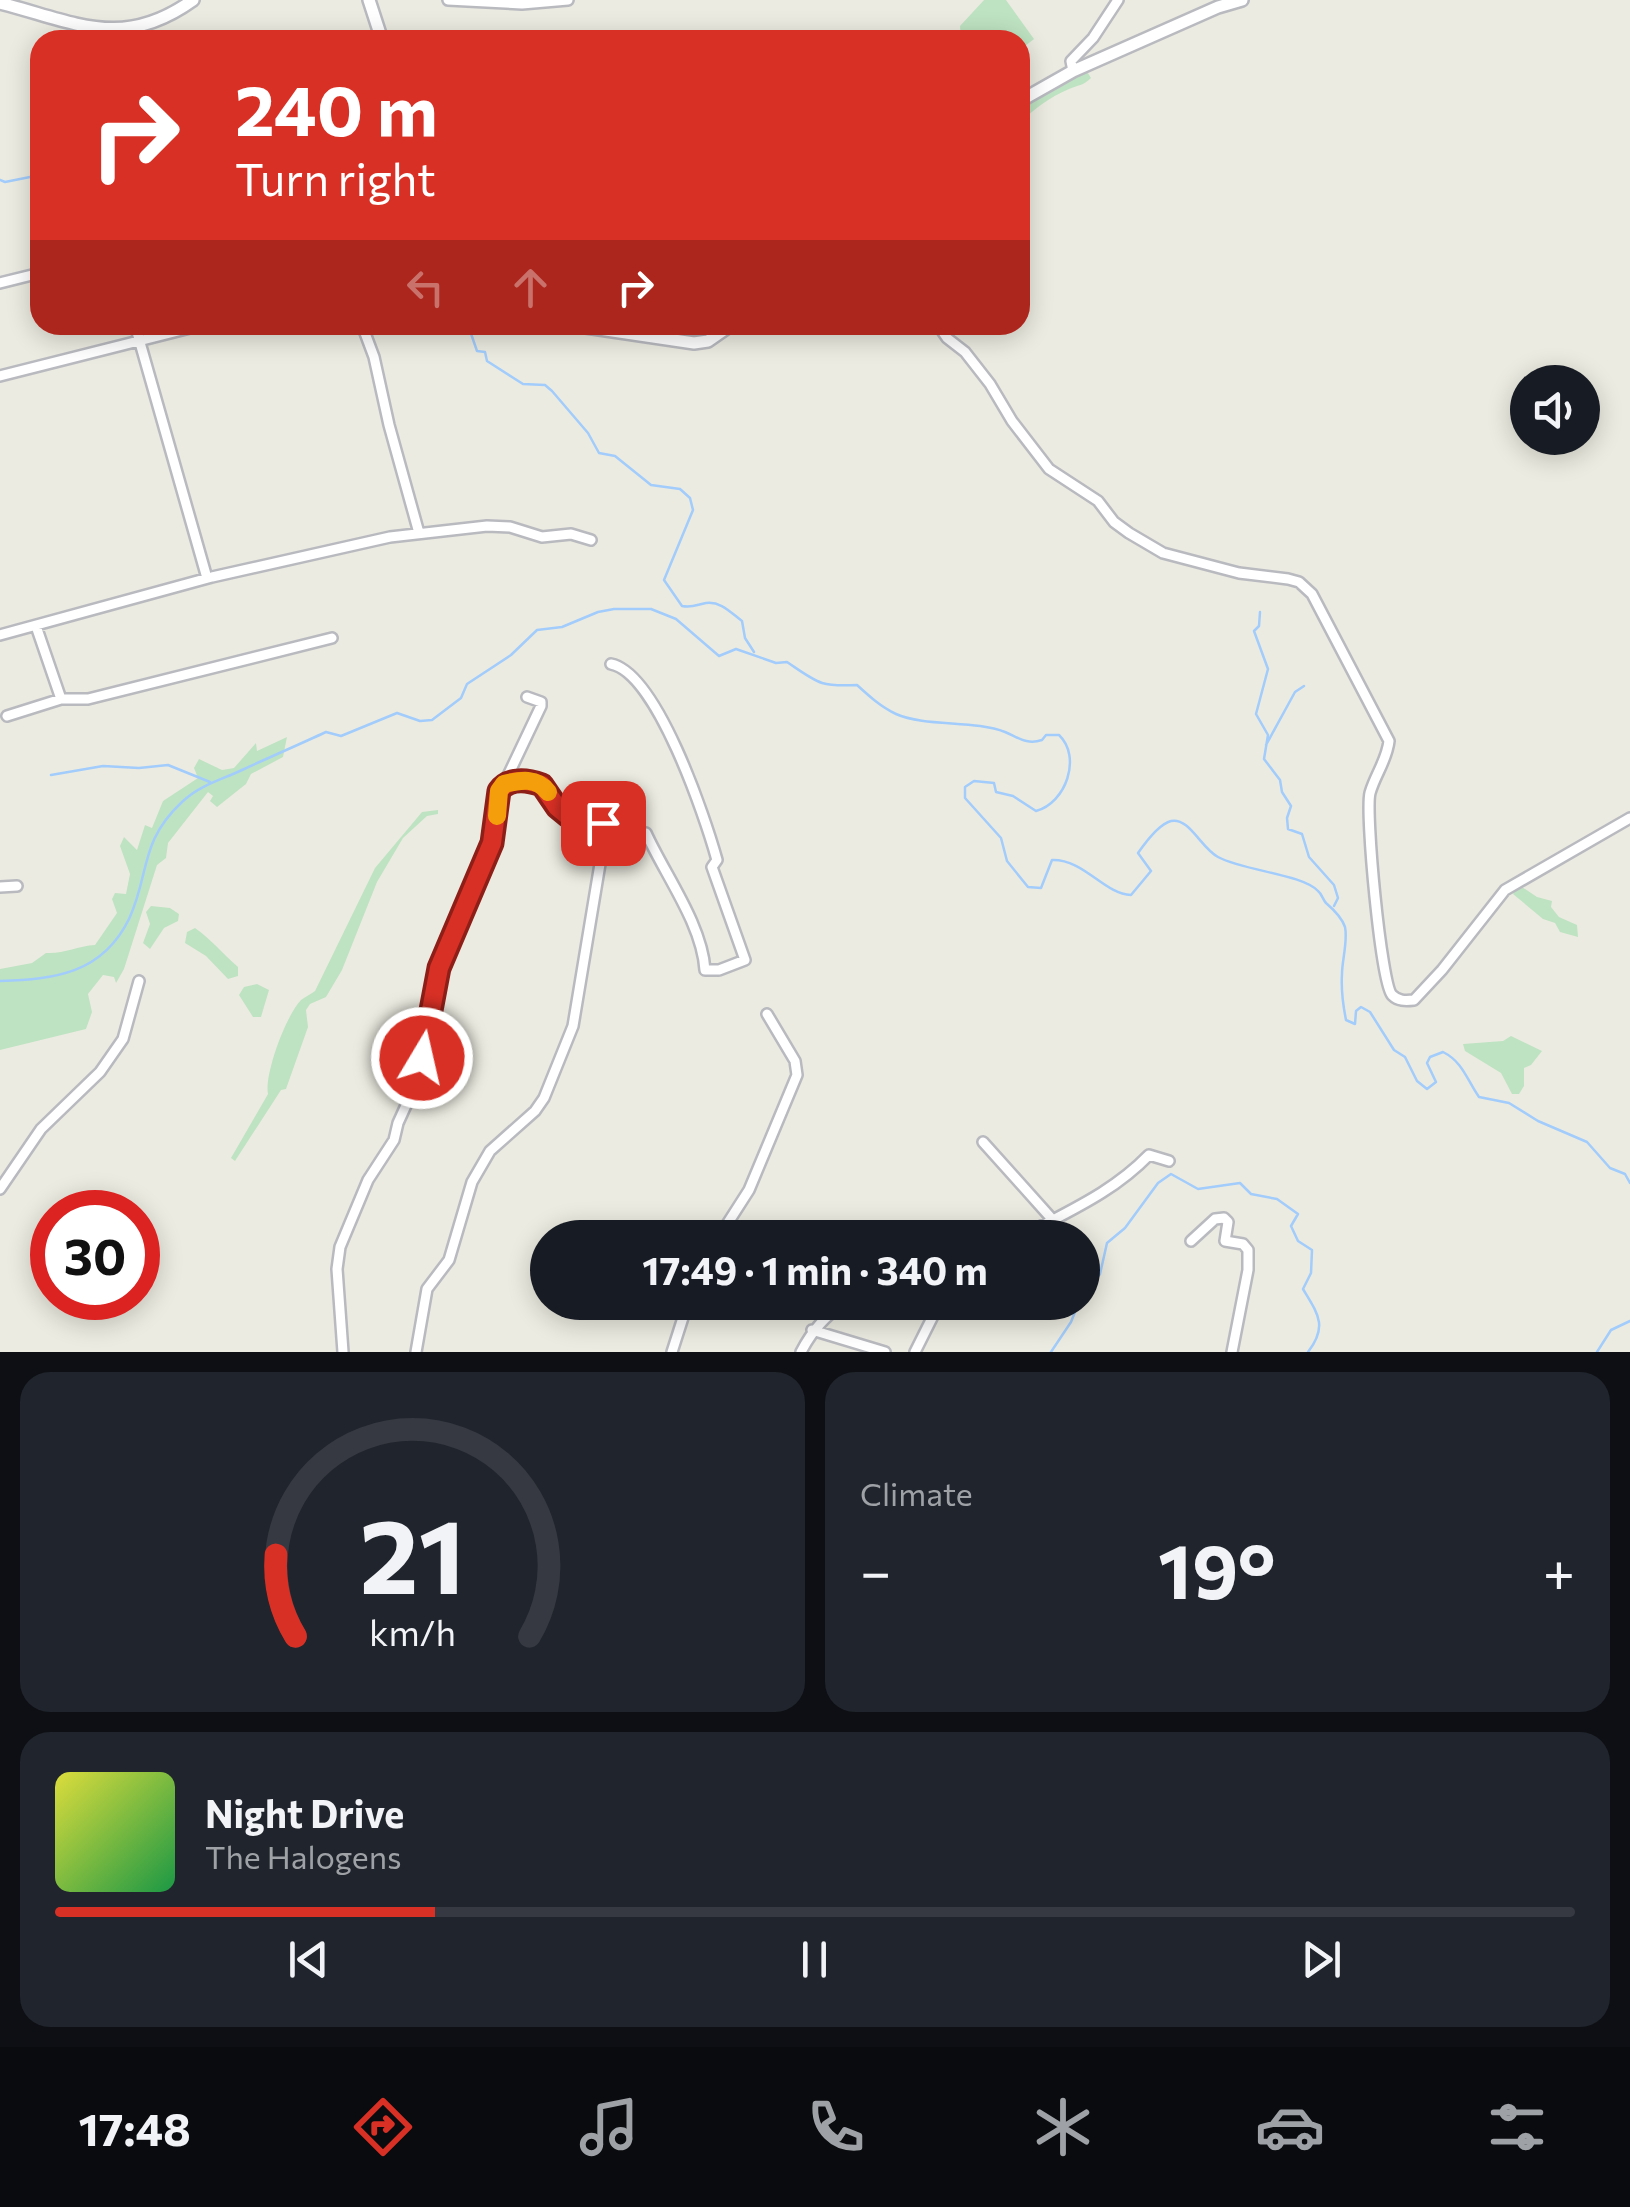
<!DOCTYPE html>
<html lang="en">
<head>
<meta charset="utf-8">
<style>
  :root { --surface:#171b24; --page:#20242c; --text:#f1f3f6; --muted:#9ea1a6; --line:#363941; --accent:#d93025 }
  body { margin:0; font-family:Commissioner,sans-serif; background:var(--page); color:var(--text); height:100vh; display:flex; flex-direction:column; font-size:38px; white-space:nowrap }
  * { box-sizing:border-box; margin:0 }
  p { font-size:32px; color:var(--muted) }
  .icon { flex:none; width:55px; height:55px; fill:none; stroke:currentColor; stroke-width:2; stroke-linecap:round; stroke-linejoin:round }
  .map { position:relative; height:1352px; overflow:hidden }
  .side { display:flex; flex-direction:column; gap:20px; padding:20px; background:#0d0f14; flex:1 }
  .side>* { flex:none }
  .hud { position:absolute; left:30px; top:30px; width:1000px; height:305px; border-radius:30px; box-shadow:0 5px 25px #0003; background:#d93025; color:#fff; overflow:hidden }
  .tools { position:absolute; left:1510px; top:365px; display:grid; gap:20px }
  .tools a { display:grid; place-items:center; width:90px; height:90px; border-radius:50%; background:var(--surface); box-shadow:0 5px 25px #0003; font-size:50px }
  .speed { position:absolute; left:30px; top:1190px; display:flex; gap:20px; font-size:50px; font-weight:700; text-align:center }
  .speed>* { display:grid; place-content:center; width:130px; height:130px; border-radius:50%; background:var(--surface); box-shadow:0 5px 25px #0003; line-height:1 }
  .speed .limit { border:15px solid #d22; background:#fff; color:#111 }
  .pin { position:absolute; display:grid; place-items:center; width:85px; height:85px; color:#fff; margin:-42px; border-radius:20px; box-shadow:0 5px 15px #0006 }
  .me { position:absolute; width:110px; margin:-55px; rotate:9deg; stroke-linejoin:round; filter:drop-shadow(0 0 8px #0008) }
  .turn { display:flex; align-items:center; gap:35px; height:210px; padding:0 40px; font-size:45px }
  .turn .icon { width:130px; height:130px; stroke-width:2.5 }
  .turn b { display:block; font-size:70px; line-height:85px }
  .lanes { display:flex; align-items:center; height:95px; padding:0 40px; background:#0003; justify-content:center; gap:50px; direction:ltr }
  .lanes .off { opacity:.35 }
  .big { font-size:75px; font-weight:700; line-height:1.1 }
  .side .card { flex:1; display:flex; flex-direction:column; justify-content:center; gap:15px; min-width:0; padding:0 35px; border-radius:30px; background:var(--page) }
  .side .dial { align-items:center; gap:0 }
  .dial svg { height:260px; overflow:visible; fill:none; stroke:var(--line); stroke-width:7; stroke-linecap:round; text-anchor:middle }
  .dial text { fill:var(--text); stroke:none }
  .song { display:flex; align-items:center; gap:30px }
  .cover { width:120px; height:120px; border-radius:15px; background:linear-gradient(135deg,hsl(60 70% 55%),hsl(140 70% 35%)) }
  .played { height:10px; border-radius:5px; background:linear-gradient(90deg,var(--accent) 25%,var(--line) 25%) }
  .keys { display:flex; justify-content:space-around; direction:ltr }
  .heat { display:flex; justify-content:space-between; align-items:center; font-size:55px; direction:ltr }
  .side .tiles { flex:1; display:grid; gap:20px; grid-template-columns:1fr 1fr }
  .card:last-child { grid-column:span 2 }
  .trip { position:absolute; left:530px; top:1220px; width:570px; height:100px; border-radius:50px; background:var(--surface); box-shadow:0 5px 25px #0003; font-weight:700; line-height:100px; text-align:center }
  .menu { display:flex; height:160px; justify-content:space-around; align-items:center; background:#090b0e; color:var(--muted) }
  .menu .icon { width:70px; height:70px }
  .menu .on { color:var(--accent) }
  .menu b { font-size:45px; color:var(--text) }
  .map>svg:first-child { display:block }
  .green { fill:#bee3c2 }
  .lines { fill:none; stroke-linecap:round; stroke-linejoin:round }
  .stream { stroke:#a2ccfb; stroke-width:2.5 }
  .minor-casing { stroke:#b9bac0; stroke-width:14 }
  .tertiary-casing { stroke:#b9bac0; stroke-width:16 }
  .minor { stroke:#fff; stroke-width:9 }
  .tertiary { stroke:#fff; stroke-width:11 }
  .route-casing { stroke:#8d1f18; stroke-width:25 }
  .route { stroke:#d93025; stroke-width:18 }
  .slow { stroke:#f59e0b; stroke-width:18 }
</style>
</head>
<body>
<div class="map">
<svg width="1630" height="1352" viewBox="0 0 1630 1352">
  <rect width="100%" height="100%" fill="#ecebe1"/>
  <path class="green" d="M984,0H1006L1034,39L1020,50V40H961L960,26Z
    M1086,70L1091,78C1083,86 1078,85 1069,89C1050,97 1033,109 1020,124V105Z
    M287,737L283,757L251,774L246,784L217,807L210,801L213,796L208,792L168,843L166,858L157,865L124,969L116,983L114,977L103,975L88,994L92,1012L86,1029L0,1050V969L32,963L46,953C64,954 77,946 95,945L117,913L112,899L115,893L126,894L130,874L120,846L124,837L137,850L145,825L152,828L163,801L198,778L194,768L199,759L222,770L234,768L256,743L257,751Z
    M438,810V814L427,816L403,838L377,882L342,970L326,997L310,1004L306,1010L308,1027L286,1089L281,1090L235,1161L231,1158L268,1094C264,1075 286,1015 301,1000C305,997 311,994 315,991L375,868L422,812Z
    M1519,885L1537,897L1552,901L1551,907L1559,917L1577,925L1578,937L1560,932L1555,923L1543,919L1513,894Z
    M151,906L170,908L179,914L178,921L164,928L150,949L143,943L150,924L146,912Z
    M195,928C212,940 222,953 238,967V976L228,979L206,956L185,943L187,932Z
    M257,984L269,990L261,1017H253L239,995L244,987Z
    M1511,1036L1542,1051L1531,1065L1524,1068V1086L1519,1094H1512L1501,1073L1465,1051L1463,1044L1503,1041Z"/>
  <g class="lines">
    <path class="stream" d="M0,180L5,182L40,175
      M468,325L477,351L485,352L487,361L523,384L545,385L552,391L588,433L599,453L615,456L651,485L680,489L690,498L693,510L664,580L682,606C692,608 696,605 706,603C721,601 731,613 742,621L745,638L754,652
      M1260,612L1259,626L1254,631L1268,669L1256,714L1268,735L1264,759L1280,780L1282,792L1291,806L1287,818L1288,829L1302,834L1309,857L1334,885L1338,898L1334,906
      M1266,745L1295,692L1304,686
      M51,775L103,766L139,768L168,765L210,782
      M0,981C55,979 102,974 129,919C150,874 139,842 182,802C200,785 221,780 242,770C270,757 298,745 326,732L341,736L397,713L420,721L432,720L461,698L467,684L511,655L537,630L562,627L598,612L614,609H651L676,619L719,656L736,649L776,663L787,662C818,683 820,687 857,685C869,696 881,707 896,714C925,727 975,720 1005,732C1019,738 1027,745 1042,740L1046,735H1059C1082,757 1066,803 1036,811L1013,796L996,792L994,783L974,781L965,787V798L1001,838L1007,861L1028,887L1041,888L1052,860C1084,859 1104,894 1131,895L1151,871L1138,853C1145,843 1159,824 1171,821C1189,817 1201,848 1218,857C1244,871 1302,874 1318,891C1322,894 1323,900 1326,903C1333,909 1342,918 1345,927C1348,941 1342,960 1342,974C1341,989 1343,1005 1346,1020L1355,1024L1356,1011L1361,1007L1370,1012L1394,1050L1405,1057L1417,1081L1427,1089L1436,1082L1427,1063L1430,1057L1443,1052C1463,1062 1467,1080 1479,1097L1509,1103L1538,1121L1587,1142L1610,1168L1625,1174L1630,1183
      M1082,1298L1100,1274L1107,1243L1125,1228L1158,1183L1171,1174L1198,1189L1240,1183L1251,1194L1277,1199L1298,1214L1291,1226L1298,1241L1312,1250L1311,1273L1303,1289C1318,1314 1328,1326 1308,1352
      M1051,1352L1071,1322L1079,1302
      M1597,1352L1611,1330L1630,1321"/>
    <defs>
      <path id="minor" d="M448,0L522,4L568,0
        M1073,71L1071,61L1093,38L1118,0
        M0,283L40,273
        M135,325L207,578
        M362,325L374,357L389,425L419,533
        M938,325L947,338L965,352L990,384L1012,421L1049,469L1098,501L1114,522L1129,533L1163,553L1239,573L1288,579L1299,582L1312,594L1389,741C1387,760 1375,775 1370,793C1365,812 1381,983 1392,995C1398,1001 1405,1001 1414,1000L1442,970L1505,890L1630,818
        M0,376L202,325
        M36,626L61,699
        M0,635L212,577L390,537L487,526L510,527L542,537L571,534L591,540
        M611,664C657,673 705,817 717,860L712,867L745,960L719,970H705C702,924 665,875 646,833
        M7,716L61,699H88L332,638
        M504,784L541,706V702L527,697
        M0,887L17,886
        M983,1142L1052,1219
        M0,1189L41,1129L100,1072L123,1039L139,981
        M712,1238L724,1229L749,1190L797,1075L795,1061L767,1014
        M1019,1238C1066,1212 1111,1194 1149,1155L1169,1161
        M1191,1241L1215,1219L1224,1218L1228,1222L1225,1241L1243,1244L1248,1250V1270L1232,1352
        M812,1330L885,1352
        M343,1352L337,1269L340,1247L368,1180L394,1140L398,1123L418,1079L439,968L455,924L492,843L499,791L504,784C550,772 539,797 568,816L599,818L605,834L573,1026L544,1098L535,1111L490,1151L472,1182L449,1260L427,1289L416,1352
        M672,1352L688,1302
        M801,1352C813,1329 825,1317 845,1302
        M915,1352L940,1302"/>
      <path id="tertiary" d="M369,0L382,40
        M0,3C75,22 122,51 193,0
        M1020,101L1073,71L1218,7L1242,0
        M572,325L694,343L708,341L731,325"/>
    </defs>
    <use href="#minor" class="minor-casing"/>
    <use href="#tertiary" class="tertiary-casing"/>
    <use href="#minor" class="minor"/>
    <use href="#tertiary" class="tertiary"/>
  </g>
  <g class="lines">
    <defs>
      <path id="route" d="M422,1058L439,968L492,843L499,791C509,777 528,780 542,785L557,807L568,816L600,818L603,823"/>
    </defs>
    <use href="#route" class="route-casing"/>
    <use href="#route" class="route"/>
    <path class="slow" d="M497,816L499,791L504,784C520,780 537,777 548,792"/>
  </g>
</svg>
<div class="tools">
<a><svg class="icon" aria-label="sound" viewBox="0 0 24 24"><path d="M4 9h4l5-4v14l-5-4H4zM17 9q2 3 0 6"/></svg></a>
</div>
<div class="speed"><div class="limit">30</div></div>
<div class="pin" style="left:603px;top:823px;background:#d93025"><svg class="icon" aria-label="arrive" viewBox="0 0 24 24"><path d="M6 21V4h12l-3 4 3 4H6"/></svg></div>
<svg class="me" style="left:422px;top:1058px" viewBox="-20 -20 40 40"><circle r="17" fill="#d93025" stroke="#fff" stroke-width="3"/><path d="M0-11L8 9 0 5-8 9z" fill="#fff"/></svg>
<div class="trip">17:49 · 1 min · 340 m</div>
<div class="hud">
<div class="turn"><svg class="icon" aria-label="right" viewBox="0 0 24 24"><path d="M7 20v-9h11M14 6l5 5-5 5"/></svg><div><b>240 m</b>Turn right</div></div>
<div class="lanes"><svg class="icon off" aria-label="left" viewBox="0 0 24 24"><path d="M17 20v-9H6M10 6l-5 5 5 5"/></svg><svg class="icon off" aria-label="ahead" viewBox="0 0 24 24"><path d="M12 20V5M6 11l6-6 6 6"/></svg><svg class="icon" aria-label="right" viewBox="0 0 24 24"><path d="M7 20v-9h11M14 6l5 5-5 5"/></svg></div>
</div>
</div>
<section class="side">
<div class="tiles">
<div class="card dial"><svg viewBox="0 0 100 80">
<path d="M14 69A42 42 0 1 1 86 69"/>
<path d="M14 69A42 42 0 0 1 8 44" stroke="#d93025"/>
<text x="50" y="56" font-size="32" font-weight="700">21</text>
<text x="50" y="72" font-size="11">km/h</text>
</svg></div>
<div class="card"><p>Climate</p>
<div class="heat"><a>−</a><b class="big">19°</b><a>+</a></div>
</div>
<div class="card">
<div class="song"><i class="cover"></i><div><b>Night Drive</b><p>The Halogens</p></div></div>
<div class="played"></div>
<div class="keys"><svg class="icon" aria-label="previous" viewBox="0 0 24 24"><path d="M18 5L8 12l10 7zM5 5v14"/></svg><svg class="icon" aria-label="pause" viewBox="0 0 24 24"><path d="M8 5v14M16 5v14"/></svg><svg class="icon" aria-label="next" viewBox="0 0 24 24"><path d="M6 5l10 7-10 7zM19 5v14"/></svg></div>
</div>
</div>
</section>
<nav class="menu">
<b>17:48</b>
<svg class="icon on" aria-label="directions" viewBox="0 0 24 24"><path d="M12 3l9 9-9 9-9-9zM9 14v-3h6M13 9l2 2-2 2"/></svg>
<svg class="icon" aria-label="music" viewBox="0 0 24 24"><path d="M9 18V5l10-2v13"/><circle cx="6" cy="18" r="3"/><circle cx="16" cy="16" r="3"/></svg>
<svg class="icon" aria-label="phone" viewBox="0 0 24 24"><path d="M5 4h4l2 5-3 2q2 4 5 5l2-3 5 2v4C11 20 4 13 5 4z"/></svg>
<svg class="icon" aria-label="climate" viewBox="0 0 24 24"><path d="M12 3v18M4 7l16 10M4 17L20 7"/></svg>
<svg class="icon" aria-label="car" viewBox="0 0 24 24"><path d="M5 17H2v-5l4-1 3-4h7l3 4 3 1v5h-3M9 17h6M6 11h13"/><circle cx="7" cy="17" r="2"/><circle cx="17" cy="17" r="2"/></svg>
<svg class="icon" aria-label="filters" viewBox="0 0 24 24"><path d="M4 7h16M4 17h16"/><circle cx="9" cy="7" r="2"/><circle cx="15" cy="17" r="2"/></svg>
</nav>
</body>
</html>
